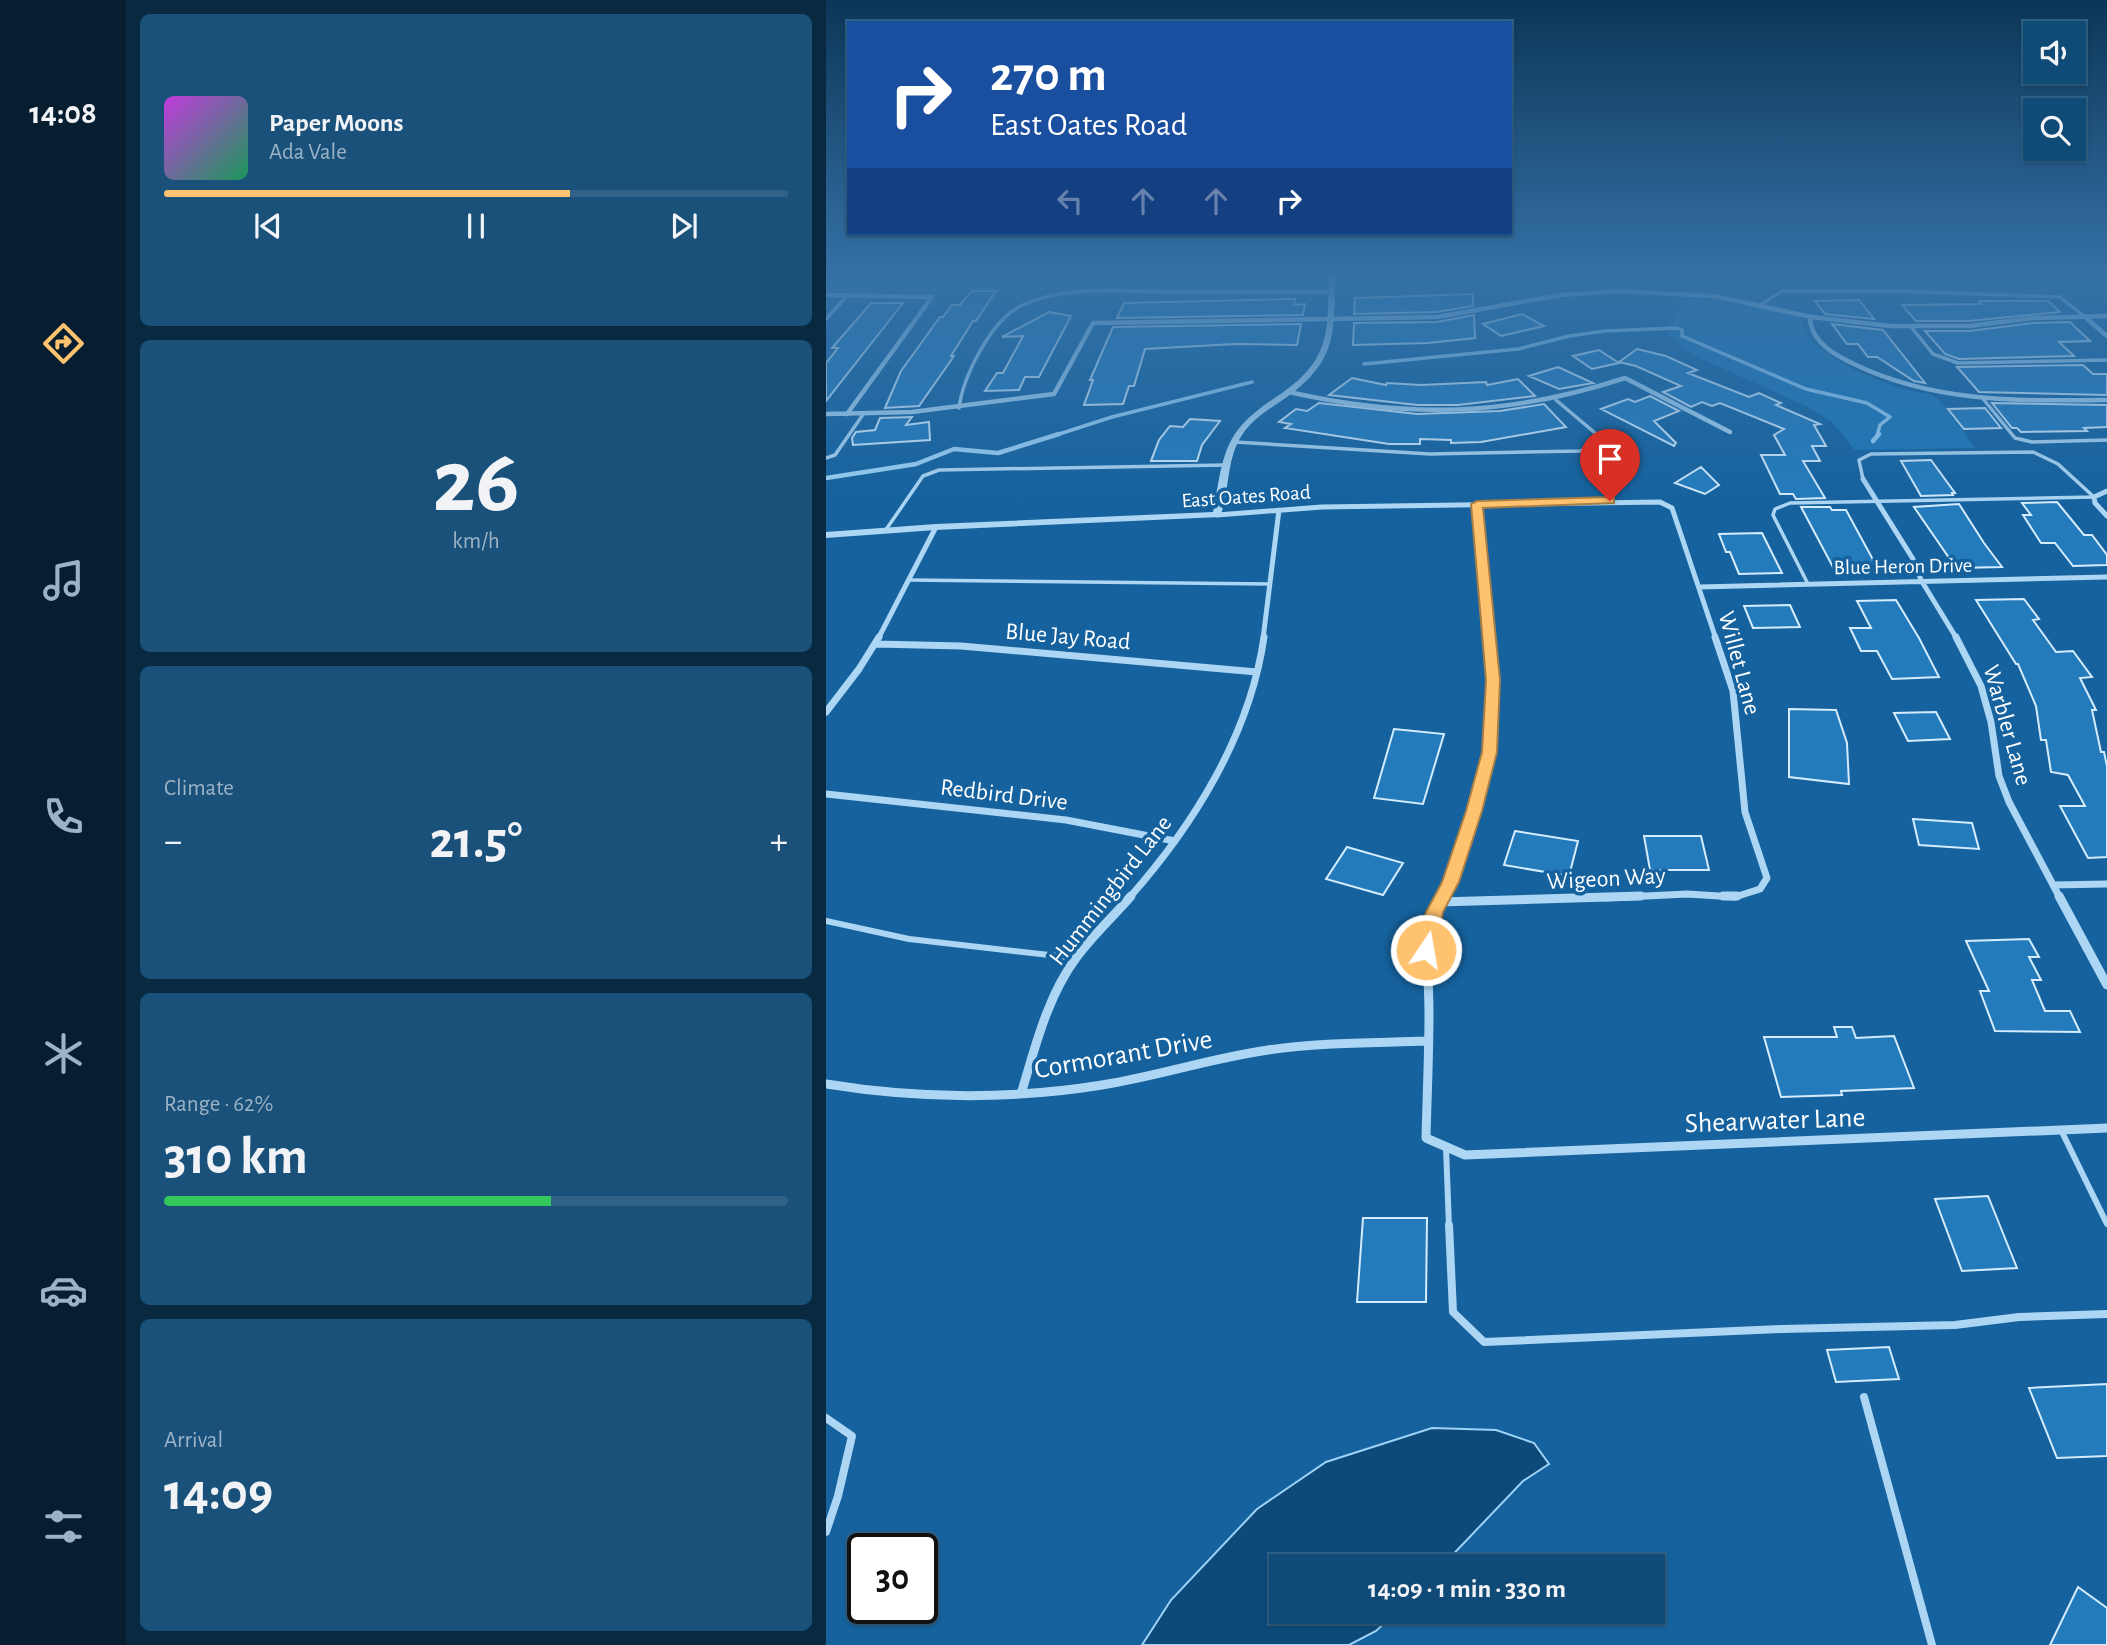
<!DOCTYPE html>
<html lang="en">
<head>
<meta charset="utf-8">
<style>
  :root { --surface:#104a76; --page:#19517b; --text:#f1f3f6; --muted:#9cb3c5; --line:#306288; --accent:#ffc26e }
  body { margin:0; font-family:"Alegreya Sans",sans-serif; background:var(--page); color:var(--text); height:100vh; display:flex; flex-direction:column; font-size:26px; white-space:nowrap }
  * { box-sizing:border-box; margin:0 }
  p { font-size:23px; color:var(--muted) }
  .icon { flex:none; width:38px; height:38px; fill:none; stroke:currentColor; stroke-width:2; stroke-linecap:round; stroke-linejoin:round }
  .map { position:relative; flex:1; overflow:hidden }
  .panel { display:flex; flex-direction:column; gap:14px; padding:14px; background:#092941; width:700px }
  .panel>* { flex:none }
  .banner { position:absolute; left:21px; top:21px; width:665px; height:214px; border-radius:0px; box-shadow:0 2px 5px #0004,0 0 0 2px var(--line); background:#1a4fa0; color:#fff; overflow:hidden }
  .buttons { position:absolute; left:1197px; top:21px; display:grid; gap:14px }
  .buttons a { display:grid; place-items:center; width:63px; height:63px; border-radius:0px; background:var(--surface); box-shadow:0 2px 5px #0004,0 0 0 2px var(--line); font-size:35px }
  .speed { position:absolute; left:21px; top:1533px; display:flex; gap:14px; font-size:35px; font-weight:700; text-align:center }
  .speed>* { display:grid; place-content:center; width:91px; height:91px; border-radius:50%; background:var(--surface); box-shadow:0 2px 5px #0004,0 0 0 2px var(--line); line-height:1 }
  .speed .limit { border:4px solid #111; border-radius:10px; background:#fff; color:#111 }
  .pin { position:absolute; display:grid; place-items:center; width:60px; height:60px; color:#fff; margin:-72px -30px; border-radius:50% 50% 50% 0; rotate:-45deg; box-shadow:0 0 7px #0007 }
  .pin .icon { rotate:45deg }
  .me { position:absolute; width:77px; margin:-38px; rotate:12deg; stroke-linejoin:round; filter:drop-shadow(0 0 5px #0008) }
  .turn { display:flex; align-items:center; gap:24px; height:147px; padding:0 28px; font-size:32px }
  .turn .icon { width:91px; height:91px; stroke-width:2.5 }
  .turn b { display:block; font-size:49px; line-height:60px }
  .lanes { display:flex; align-items:center; height:66px; padding:0 28px; background:#0003; justify-content:center; gap:35px; direction:ltr }
  .lanes .off { opacity:.35 }
  .big { font-size:52px; font-weight:700; line-height:1.1 }
  .panel .tile { flex:1; display:flex; flex-direction:column; justify-content:center; gap:10px; min-width:0; padding:0 24px; border-radius:10px; background:var(--page) }
  .panel .dial { align-items:center; gap:0 }
  .dial b { font-size:91px; line-height:1 }
  .song { display:flex; align-items:center; gap:21px }
  .cover { width:84px; height:84px; border-radius:10px; background:linear-gradient(135deg,hsl(290 70% 55%),hsl(150 70% 35%)) }
  .played { height:7px; border-radius:4px; background:linear-gradient(90deg,var(--accent) 65%,var(--line) 65%) }
  .keys { display:flex; justify-content:space-around; direction:ltr }
  .heat { display:flex; justify-content:space-between; align-items:center; font-size:38px; direction:ltr }
  .charge { height:10px; border-radius:5px; background:linear-gradient(90deg,#34c759 62%,var(--line) 0) }
  .trip { position:absolute; left:443px; top:1554px; width:396px; height:70px; border-radius:0px; background:var(--surface); box-shadow:0 2px 5px #0004,0 0 0 2px var(--line); font-weight:700; line-height:70px; text-align:center }
  main { display:flex; flex:1; min-height:0 }
  .menu { display:flex; flex-direction:column; width:126px; justify-content:space-around; align-items:center; background:#061e2f; color:var(--muted) }
  .menu .icon { width:49px; height:49px }
  .menu .current { color:var(--accent) }
  .menu b { font-size:32px; color:var(--text) }
  .map>svg:first-child { display:block }
  .green { fill:#1d77b7 }
  .water { fill:#0d4a7a; stroke:#9ed2f6; stroke-width:2 }
  .lines { fill:none; stroke-linecap:round; stroke-linejoin:round }
  .stream-far1 { stroke:#9ed2f6; stroke-width:3.5 }
  .stream { stroke:#9ed2f6; stroke-width:4.5 }
  .building { fill:#237bbc; stroke:#d4ecfd; stroke-width:2 }
  .service-far2 { stroke:#acd6f3; stroke-width:3.5 }
  .service-far1 { stroke:#acd6f3; stroke-width:6 }
  .service { stroke:#acd6f3; stroke-width:8 }
  .minor-far3 { stroke:#acd6f3; stroke-width:4.5 }
  .minor-far2 { stroke:#acd6f3; stroke-width:5 }
  .minor-far1 { stroke:#acd6f3; stroke-width:7 }
  .minor { stroke:#acd6f3; stroke-width:9 }
  .tertiary { fill:#acd6f3; fill-rule:evenodd }
  .route { fill:#ffc26e; stroke:#a67e48; stroke-width:2 }
  .labels { text-anchor:middle; stroke-width:7; stroke-linejoin:round; paint-order:stroke }
  .far-street-label { font-size:21px; fill:#fff; stroke:#15629e }
  .street-label { font-size:24px; fill:#fff; stroke:#15629e }
  .near-street-label { font-size:28px; fill:#fff; stroke:#15629e }
</style>
</head>
<body>
<main>
<nav class="menu">
<b>14:08</b>
<svg class="icon current" aria-label="directions" viewBox="0 0 24 24"><path d="M12 3l9 9-9 9-9-9zM9 14v-3h6M13 9l2 2-2 2"/></svg>
<svg class="icon" aria-label="music" viewBox="0 0 24 24"><path d="M9 18V5l10-2v13"/><circle cx="6" cy="18" r="3"/><circle cx="16" cy="16" r="3"/></svg>
<svg class="icon" aria-label="phone" viewBox="0 0 24 24"><path d="M5 4h4l2 5-3 2q2 4 5 5l2-3 5 2v4C11 20 4 13 5 4z"/></svg>
<svg class="icon" aria-label="climate" viewBox="0 0 24 24"><path d="M12 3v18M4 7l16 10M4 17L20 7"/></svg>
<svg class="icon" aria-label="car" viewBox="0 0 24 24"><path d="M5 17H2v-5l4-1 3-4h7l3 4 3 1v5h-3M9 17h6M6 11h13"/><circle cx="7" cy="17" r="2"/><circle cx="17" cy="17" r="2"/></svg>
<svg class="icon" aria-label="filters" viewBox="0 0 24 24"><path d="M4 7h16M4 17h16"/><circle cx="9" cy="7" r="2"/><circle cx="15" cy="17" r="2"/></svg>
</nav>
<section class="panel">
<div class="tile">
<div class="song"><i class="cover"></i><div><b>Paper Moons</b><p>Ada Vale</p></div></div>
<div class="played"></div>
<div class="keys"><svg class="icon" aria-label="previous" viewBox="0 0 24 24"><path d="M18 5L8 12l10 7zM5 5v14"/></svg><svg class="icon" aria-label="pause" viewBox="0 0 24 24"><path d="M8 5v14M16 5v14"/></svg><svg class="icon" aria-label="next" viewBox="0 0 24 24"><path d="M6 5l10 7-10 7zM19 5v14"/></svg></div>
</div>
<div class="tile dial"><b>26</b><p>km/h</p></div>
<div class="tile"><p>Climate</p>
<div class="heat"><a>−</a><b class="big">21.5°</b><a>+</a></div>
</div>
<div class="tile"><p>Range · 62%</p><b class="big">310 km</b><div class="charge"></div></div>
<div class="tile"><p>Arrival</p><b class="big">14:09</b></div>
</section>
<div class="map">
<svg width="1281" height="1645" viewBox="0 0 1281 1645">
  <rect width="100%" height="100%" fill="#15629e"/>
  <path class="green" d="M0,275H266V277L499,275L497,288L494,290L442,291H0Z
    M860,297L926,306L972,316L976,319C976,352 1050,381 1078,389C1087,392 1101,392 1109,397C1118,402 1142,438 1149,448L1029,450L1005,421L982,407L867,355L840,333Z"/>
  <path class="water" d="M606,1428L670,1430L708,1443L723,1464L697,1481L616,1566H455V1612H570L550,1631L523,1645H316L345,1600L431,1509L500,1462Z"/>
  <g class="lines">
    <path class="stream-far1" d="M538,364L692,349L743,336L779,331L851,328L856,330V336L980,389L1041,403L1064,417L1054,425L1051,436
      M227,436L286,417L426,382"/>
    <path class="stream" d="M1047,441L1053,434
      M0,478L90,464L128,449L172,453L233,434"/>
  </g>
  <path class="building" d="M146,291H170L150,321H147L125,356H128L93,406L59,408L75,371L114,317H117L126,305H134Z
    M647,294V306L611,312L528,314L529,298Z
    M469,299L468,305L479,304L477,315L291,318L298,303Z
    M1033,300L1048,319L999,314L989,301Z
    M1153,301H1222L1234,312L1143,321H1090L1076,305L1155,304Z
    M45,303H77L0,401V363L12,348H6Z
    M223,312L245,316L213,377H199L193,390L159,391L171,373H177L197,336L176,337Z
    M696,314L718,326L675,336L657,324Z
    M648,315L649,338L602,343L527,345L528,323L611,322Z
    M1244,322L1264,341L1233,342L1248,356L1133,359L1119,354L1099,331H1143L1207,323Z
    M475,324L471,345L409,344L319,349L308,386H303L297,404L258,405L267,380H264L287,327Z
    M1006,324L1057,330L1099,383L1088,381L1051,357H1042L1032,344H1021Z
    M811,349L840,356L871,370L862,373L923,397L933,393L955,403L950,405L994,424L988,425L1000,446H986L994,461H977L999,498L970,499L967,494H954L935,455H959L948,435L958,429L894,403L886,406L876,402L865,407L837,392L855,386L810,366L793,362Z
    M773,350L793,363L766,369L747,356Z
    M1257,365L1267,374H1281V395L1153,392L1131,367Z
    M732,367L767,383L733,389L703,376Z
    M526,378L560,385L561,383L595,385L660,382L661,385L692,379L709,396L632,405H591L503,395Z
    M824,396L853,411L828,421L850,443L848,446L775,409L802,399L809,402Z
    M493,403L591,414L674,411L718,404L740,427L655,442L625,443V440L594,439V444H563L459,428L465,424L453,422L470,409L481,411Z
    M1166,403L1281,405V427L1258,428L1261,431L1195,432L1191,428H1186Z
    M1159,408L1175,428L1138,429L1122,409Z
    M86,417L80,425L103,422L104,440L27,445L26,438L30,432L49,430L54,418Z
    M364,419L394,421L376,445L371,461H325L333,440L344,426L357,427Z
    M1105,460L1129,493H1126L1127,495L1095,496L1075,461Z
    M875,467L893,485L879,494L849,483Z
    M1231,502L1258,535H1266L1281,555V565L1247,566L1229,543H1215L1197,515H1205L1196,503Z
    M1133,504L1158,543L1176,567L1130,568L1088,507Z
    M975,507H1004L1006,510H1020L1051,567L1008,569Z
    M936,533L956,573L913,574L904,552H900L893,534Z
    M1198,599L1213,619L1207,620L1230,652L1247,651L1266,677L1254,678L1270,710H1266L1275,752H1278L1281,766V857L1262,858L1234,806H1259L1242,775L1225,772L1220,740H1215L1210,706L1192,664H1190L1150,600Z
    M1070,600L1093,638L1113,677L1066,679L1051,651H1035L1024,628H1045L1031,601Z
    M964,605L974,627L927,628L918,606Z
    M963,709L1010,710L1021,743L1023,784L963,777Z
    M1110,712L1124,739L1082,741L1068,713Z
    M568,729L618,734L597,804L548,798Z
    M1087,819L1146,823L1153,849L1093,845Z
    M689,831L752,841L743,876L678,865Z
    M818,836H875L883,870H824Z
    M521,847L577,863L557,895L500,879Z
    M1203,939L1213,957H1203L1215,980H1206L1219,1011H1244L1254,1032L1169,1031L1154,991H1163L1140,941Z
    M1008,1027H1026L1030,1038L1068,1036L1088,1088L1015,1091L1016,1095L955,1097L938,1037H1011Z
    M1162,1196L1191,1268L1136,1271L1109,1199Z
    M537,1218H601L600,1302H531Z
    M1063,1347L1073,1379L1010,1382L1001,1350Z
    M1281,1384V1456L1231,1458L1203,1388Z
    M1252,1587L1281,1608V1645H1224Z"/>
  <g class="lines">
    <path class="service-far2" d="M934,305L956,291H1067L1234,297L1258,316
      M0,319L22,295
      M1085,327L1107,354L1132,363L1281,360
      M1158,400L1189,438L1206,442L1281,440
      M133,408C137,377 163,325 191,308C232,284 302,292 349,292C401,292 453,292 505,292
      M409,442L604,454L754,451L769,447L775,438L730,400
      M0,458L9,455L38,413
      M1037,479L1033,460L1045,454L1207,452L1232,464L1268,497
      M59,531L97,476L113,470L400,465
      M84,580L443,584
      M982,584L947,515L949,509L964,503L1268,497"/>
    <path class="service-far1" d="M0,921L83,939L250,958
      M1235,1130L1281,1224
      M620,1147L623,1227"/>
    <path class="service" d="M623,1225L627,1312L658,1342L956,1329L1129,1325L1193,1317L1281,1314
      M1038,1397L1106,1645
      M0,1418L26,1436L12,1496L0,1532"/>
    <path class="minor-far3" d="M0,295L106,297L21,414
      M986,317L984,321C988,344 1009,355 1028,364C1108,403 1194,401 1281,400
      M1259,317L1281,336
      M463,392C582,419 683,416 799,378L904,432
      M0,414L86,412L228,394L267,323L611,317L735,295L791,291L888,296L986,317L1064,326H1143L1207,318L1281,316"/>
    <path class="minor-far2" d="M1037,479L1087,559L1095,580L1131,639
      M1281,491L1268,497L1269,503L1281,516
      M651,504L663,639
      M391,515L496,507L834,502L846,508L890,639
      M873,587L1281,577
      M52,639L110,527
      M437,639L453,510"/>
    <path class="minor-far1" d="M1130,637L1155,686L1165,722L1173,776L1183,802L1234,898
      M50,644L135,646L431,672
      M0,712L33,669L53,637
      M0,794L240,820L349,841
      M1227,885L1281,884
      M303,898C367,826 424,735 438,637
      M615,898C633,865 660,788 664,750C668,713 667,675 663,637
      M779,898L861,894L909,897L934,889L941,878L919,812L907,691L889,637"/>
    <path class="minor" d="M616,896C596,934 603,972 603,1013C603,1055 601,1096 600,1138L639,1155L1281,1128
      M897,896H911
      M1233,896L1281,985
      M613,902L815,896
      M0,1084C92,1099 183,1100 276,1085C332,1076 386,1058 442,1050C495,1042 549,1043 602,1041
      M195,1094C209,1048 221,997 250,958C266,936 287,917 305,896"/>
    <path class="tertiary" d="M503,275H509C508,332 512,360 461,397C445,408 427,418 416,435C400,459 404,491 394,517L110,530L0,538V532L110,524L387,512C393,485 394,454 411,431C423,415 440,404 456,393C506,358 501,330 503,275Z"/>
  </g>
  <linearGradient id="sky" x2="0" y2="1"><stop stop-color="#0c3657"/><stop offset="0.54" stop-color="#3571a6"/><stop offset="1" stop-color="#3571a6" stop-opacity="0"/></linearGradient>
  <rect width="1281" height="505" fill="url(#sky)"/>
  <path class="route" d="M784,497L788,498V503L657,508L674,680L671,752L656,811L633,882L617,912L609,950L606,954H594L591,950L600,912L616,882L640,811L656,752L660,680L645,504L651,501Z"/>
  <g class="labels">
    <g class="far-street-label">
      <text transform="translate(420 496) rotate(-4)" y="7">East Oates Road</text>
      <text transform="translate(1077 566) rotate(-1)" y="7">Blue Heron Drive</text>
    </g>
    <g class="street-label">
      <text transform="translate(242 636) rotate(5)" y="8">Blue Jay Road</text>
      <text transform="translate(914 663) rotate(75)" y="8">Willet Lane</text>
      <text transform="translate(1182 725) rotate(74)" y="8">Warbler Lane</text>
      <text transform="translate(178 794) rotate(7)" y="8">Redbird Drive</text>
      <text transform="translate(780 878) rotate(-3)" y="8">Wigeon Way</text>
      <text transform="translate(284 890) rotate(-52)" y="8">Hummingbird Lane</text>
    </g>
    <g class="near-street-label">
      <text transform="translate(297 1053) rotate(-10)" y="10">Cormorant Drive</text>
      <text transform="translate(949 1119) rotate(-2)" y="10">Shearwater Lane</text>
    </g>
  </g>
</svg>
<div class="buttons">
<a><svg class="icon" aria-label="sound" viewBox="0 0 24 24"><path d="M4 9h4l5-4v14l-5-4H4zM17 9q2 3 0 6"/></svg></a>
<a><svg class="icon" aria-label="search" viewBox="0 0 24 24"><circle cx="10" cy="10" r="6"/><path d="M15 15l6 6"/></svg></a>
</div>
<div class="speed"><div class="limit">30</div></div>
<div class="pin" style="left:784px;top:501px;background:#d93025"><svg class="icon" aria-label="arrive" viewBox="0 0 24 24"><path d="M6 21V4h12l-3 4 3 4H6"/></svg></div>
<svg class="me" style="left:600px;top:950px" viewBox="-20 -20 40 40"><circle r="17" fill="#ffc26e" stroke="#fff" stroke-width="3"/><path d="M0-11L8 9 0 5-8 9z" fill="#fff"/></svg>
<div class="trip">14:09 · 1 min · 330 m</div>
<div class="banner">
<div class="turn"><svg class="icon" aria-label="right" viewBox="0 0 24 24"><path d="M7 20v-9h11M14 6l5 5-5 5"/></svg><div><b>270 m</b>East Oates Road</div></div>
<div class="lanes"><svg class="icon off" aria-label="left" viewBox="0 0 24 24"><path d="M17 20v-9H6M10 6l-5 5 5 5"/></svg><svg class="icon off" aria-label="ahead" viewBox="0 0 24 24"><path d="M12 20V5M6 11l6-6 6 6"/></svg><svg class="icon off" aria-label="ahead" viewBox="0 0 24 24"><path d="M12 20V5M6 11l6-6 6 6"/></svg><svg class="icon" aria-label="right" viewBox="0 0 24 24"><path d="M7 20v-9h11M14 6l5 5-5 5"/></svg></div>
</div>
</div>
</main>
</body>
</html>
